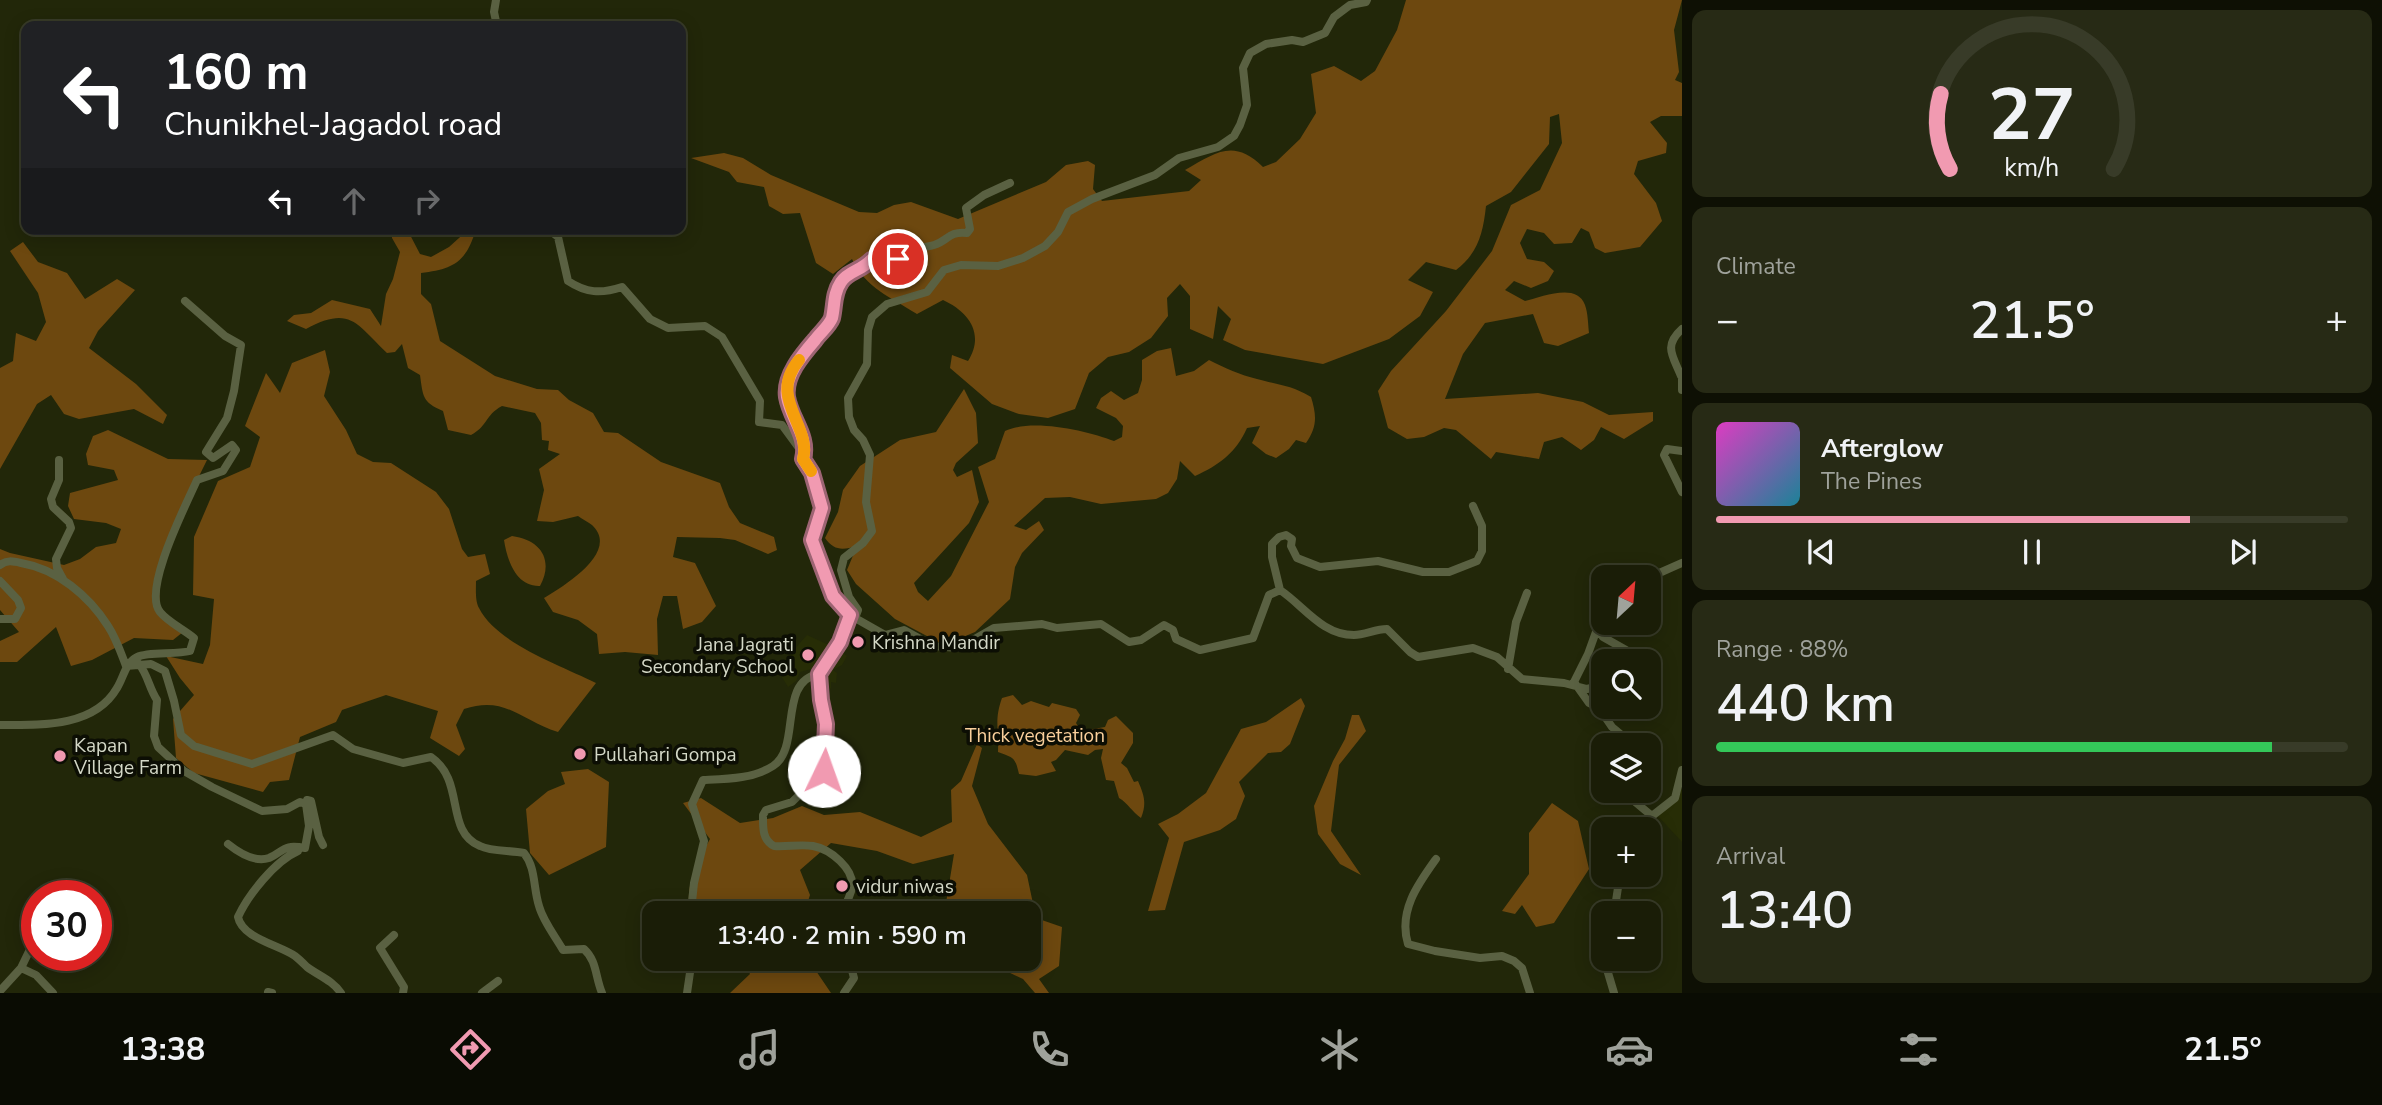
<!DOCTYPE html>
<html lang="en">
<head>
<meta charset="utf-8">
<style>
  :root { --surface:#1a1d07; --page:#272a15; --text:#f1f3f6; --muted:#9fa29b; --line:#383b28; --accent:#f19ab1 }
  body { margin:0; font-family:"Nunito Sans",sans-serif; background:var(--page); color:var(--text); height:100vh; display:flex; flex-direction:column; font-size:26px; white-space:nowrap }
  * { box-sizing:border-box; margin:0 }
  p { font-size:23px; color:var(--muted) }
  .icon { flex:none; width:38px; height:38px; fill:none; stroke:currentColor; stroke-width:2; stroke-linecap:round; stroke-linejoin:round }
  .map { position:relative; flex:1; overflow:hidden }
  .details { display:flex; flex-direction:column; gap:10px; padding:10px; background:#0e1004; width:700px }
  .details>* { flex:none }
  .guide { position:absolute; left:21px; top:21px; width:665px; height:214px; border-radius:14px; box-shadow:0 4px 18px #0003,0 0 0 2px var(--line); background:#202124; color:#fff; overflow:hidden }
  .needle { width:46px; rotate:26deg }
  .tools { position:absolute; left:1591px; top:565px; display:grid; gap:14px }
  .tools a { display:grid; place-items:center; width:70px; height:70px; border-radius:14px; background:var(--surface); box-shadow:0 4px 18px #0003,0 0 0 2px var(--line); font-size:35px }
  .speed { position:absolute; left:21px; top:880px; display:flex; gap:14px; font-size:35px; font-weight:700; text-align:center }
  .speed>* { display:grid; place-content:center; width:91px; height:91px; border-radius:50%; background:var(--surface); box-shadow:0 4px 18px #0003,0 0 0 2px var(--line); line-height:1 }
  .speed .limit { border:10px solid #d22; background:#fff; color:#111 }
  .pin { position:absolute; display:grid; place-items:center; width:60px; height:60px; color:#fff; margin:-30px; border:4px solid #fff; border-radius:50%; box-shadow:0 2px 7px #0007 }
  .me { position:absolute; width:77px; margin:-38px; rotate:3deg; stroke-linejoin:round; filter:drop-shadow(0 0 5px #0008) }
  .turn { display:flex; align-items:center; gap:24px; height:147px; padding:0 28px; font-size:32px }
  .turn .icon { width:91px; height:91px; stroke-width:2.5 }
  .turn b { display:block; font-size:49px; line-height:60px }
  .lanes { display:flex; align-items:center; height:66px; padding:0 28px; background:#0003; justify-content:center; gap:35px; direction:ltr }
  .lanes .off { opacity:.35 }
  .big { font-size:52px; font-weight:600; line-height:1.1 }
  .details .card { flex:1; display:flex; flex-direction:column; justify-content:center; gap:10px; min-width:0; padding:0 24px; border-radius:14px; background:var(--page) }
  .details .dial { align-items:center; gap:0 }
  .dial svg { height:182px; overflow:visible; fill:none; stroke:var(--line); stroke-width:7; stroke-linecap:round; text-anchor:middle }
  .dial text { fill:var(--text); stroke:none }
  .song { display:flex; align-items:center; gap:21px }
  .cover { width:84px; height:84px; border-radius:10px; background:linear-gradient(135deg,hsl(310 70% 55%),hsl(190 70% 35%)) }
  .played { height:7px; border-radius:4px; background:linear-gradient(90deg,var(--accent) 75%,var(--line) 75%) }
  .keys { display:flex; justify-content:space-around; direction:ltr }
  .heat { display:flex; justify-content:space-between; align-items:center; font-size:38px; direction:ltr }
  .charge { height:10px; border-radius:5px; background:linear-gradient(90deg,#34c759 88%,var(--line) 0) }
  .trip { position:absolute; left:642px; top:901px; width:399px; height:70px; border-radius:14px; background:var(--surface); box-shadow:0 4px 18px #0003,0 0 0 2px var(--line); font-weight:600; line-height:70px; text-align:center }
  .tabs { display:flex; height:112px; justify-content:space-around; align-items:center; background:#0a0c03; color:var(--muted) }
  .tabs .icon { width:49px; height:49px }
  .tabs .on { color:var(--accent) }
  .tabs b { font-size:32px; color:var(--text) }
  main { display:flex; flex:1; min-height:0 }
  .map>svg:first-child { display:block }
  .built { fill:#272d06 }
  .forest { fill:#6d480f }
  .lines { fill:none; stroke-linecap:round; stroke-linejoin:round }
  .street { stroke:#5a6142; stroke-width:8 }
  .route-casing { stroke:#9d6473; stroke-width:18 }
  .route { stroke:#f19ab1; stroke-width:12 }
  .slow { stroke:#f59e0b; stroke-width:12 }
  .poi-dot { fill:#f19ab1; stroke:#0c0e04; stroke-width:2.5 }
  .labels { text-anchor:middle; stroke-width:7; stroke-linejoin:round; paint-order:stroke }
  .poi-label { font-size:19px; fill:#d4d8c7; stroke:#0c0e04; text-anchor:start }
  .park-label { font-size:19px; fill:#fad09c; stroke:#0c0e04 }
</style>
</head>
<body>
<main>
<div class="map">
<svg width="1682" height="993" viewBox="0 0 1682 993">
  <rect width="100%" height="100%" fill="#222709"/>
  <path class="built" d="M807,635L833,647L822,664L815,668L800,672L796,681L788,687L777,669Z
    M839,650L847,656L842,665L833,670L837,673L836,683L831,682V689L822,680L827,667Z
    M1681,789L1682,790V842L1655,813Z"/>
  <path class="forest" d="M1406,0H1682L1674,30L1679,72L1675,80L1682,83V116H1661L1650,122L1667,143L1666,153L1638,161L1634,174L1656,203L1662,221L1640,247L1605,253L1595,248L1589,232L1581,228L1572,243L1554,244L1544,233L1527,229L1520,243L1527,259L1544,262L1554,271L1548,281L1531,288L1514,281L1505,290L1525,301C1542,297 1577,282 1585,305C1588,313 1588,324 1589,333L1558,346L1544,343L1533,314L1485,323L1463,354L1445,399L1538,393L1583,402L1609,415L1653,412V421L1624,439L1601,427L1594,440L1581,450L1562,437L1544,442L1539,459L1496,452L1491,459L1456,430L1444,428L1424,437L1407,439L1388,428L1378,391L1391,371L1446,311L1492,251L1511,205L1540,190L1562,143L1559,114L1550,117L1549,144L1511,192L1486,206C1483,234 1478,253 1456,270L1426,262L1408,280L1433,292L1420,316L1389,339L1323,364L1245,350L1223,340L1231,319L1218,306L1213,339L1190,329V296L1180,284L1167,298L1168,316L1151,338L1129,352L1108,357L1089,373L1075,409L1048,418L1019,414L992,404L950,368L952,355L968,361C985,334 969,312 943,300L917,314C890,297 866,288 852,259L833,274L816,263L800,213L783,214L769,206L764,187L737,182L729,172L691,158L724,153L743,158L771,175L859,212L877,213L894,205L911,202L958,219L1046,182L1066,165L1088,161L1095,165L1093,189L1102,201L1189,191L1201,180L1185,170C1216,153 1233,138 1263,167L1276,162L1300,139L1316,113L1311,74L1334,66L1361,81L1375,71L1397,30Z
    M392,229H407L420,254L431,257L449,247L469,229H476C466,263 453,269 421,273V294L431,304L440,341L495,376L537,389L558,390L569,400L593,413L604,432L618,433L661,462L720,483L729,507L740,523L774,537L777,550L768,554L735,540L720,538L677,537L673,557L695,563L716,606L702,622L683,629L677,596H663L657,619L658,655L625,652L599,654L597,634L578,620L553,612L544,598C562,587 621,552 592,525C588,522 582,519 578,516L553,522L537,521L544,490L539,469L560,454L548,450L549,441L542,440L541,423L535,413L502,406C484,416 489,425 471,435L448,430L443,411C422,402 423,396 420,375L408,368L402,344L395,352L387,353C356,324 351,305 306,329L287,321L294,315L311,313L332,300L370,309L381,326L386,294L393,279L400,252L392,238Z
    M23,242L38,262L67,273L85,299L117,279L135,290L98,331L89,348L136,384L167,415L163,424L134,409L79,419L64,414L51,395L37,404L0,469V368L13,361L16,333L36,341L46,322L38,293L10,251Z
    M1171,348L1176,376L1194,371L1209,360C1225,368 1240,375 1257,379C1279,385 1291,385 1311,397C1317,416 1317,427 1306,443L1296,440L1289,449L1276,458L1266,454L1252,443L1260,426L1247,428C1236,453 1219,465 1195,476L1180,461L1177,479L1168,493L1156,499L1101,504L1070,497L1045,498L1014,526L1026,530L1039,521L1044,530L1022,553L1015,567L1010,599L975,632L956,640L940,643L895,619L856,584L847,570L857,546C843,550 834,551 825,538L838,512L843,490L860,466L900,440L936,432L964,389L976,413L978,443L956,463L953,470L957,477L972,470L979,502L969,523L914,583L918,592L928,601L951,576L989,502L978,467L995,459L1005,431C1033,418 1087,431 1114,441L1122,437L1123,426L1116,418L1096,408L1101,398L1111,391L1124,400L1138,393L1142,380V360L1157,351Z
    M325,350L330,372L324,396L346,430L357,454L373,462L391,463L436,492L449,509L462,549L468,557L485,554L490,574L476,581C476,589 475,601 479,608C497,644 561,665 596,683L558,732C521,721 506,695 464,709L456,725L465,749L459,756L430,738L438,711L386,695L342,710L336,722L300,737L289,780L270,782L263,792L194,773L176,758L173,719L194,695L180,678L166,656L203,664L210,645L214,599L193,595L194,537L218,481L250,467L260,437L245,426L266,373L280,393L292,363Z
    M108,430L168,459L207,460L172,531L159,579L160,610L183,632L173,640L134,638L92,660L71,666L56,627L17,662H0V641L19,632L0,610V549L10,553L64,565L80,559L96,547L116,543L121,529L106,523L74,519L68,506L70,493L118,480L114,470L88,465L86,454L93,436Z
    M512,536C541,540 554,560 540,586C516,587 507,560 504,540Z
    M1013,695L1022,705L1031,701L1049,707L1052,703L1076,709L1080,715L1076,723L1081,731L1105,727L1108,720L1116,716L1133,733V743L1121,763L1127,768L1134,782L1138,781C1144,795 1147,803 1141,818C1132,812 1128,803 1119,798L1114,781L1106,780L1101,758L1103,749L1095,750L1088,755L1065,750L1056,760L1051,762L1056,771L1036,776L1019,774C1015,757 1014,758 998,752C999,729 994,720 1002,698Z
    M1301,698L1305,706L1290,744L1281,752L1268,753L1239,782L1245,796L1236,819L1220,830L1184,842L1165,910L1148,911L1169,838L1158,824L1178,814L1206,793L1241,729L1266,722Z
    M1352,715H1359L1366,731L1339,765L1331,831L1361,875L1340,864L1318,834L1314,806L1333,761L1345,739Z
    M977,744L982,748L972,786L988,824L1027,875L1036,918L1062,927L1059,966L1039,979L1049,993H1035L1023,979L983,960H921L1029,959V914L929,913L930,908L945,909L954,854L913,864L877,851L831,843L800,870L810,895L804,913H691C683,887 698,861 710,839L683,803L701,798L740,823L773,818L802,806L824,815L860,812L921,837L952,822L951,790L961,781Z
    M588,769L609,782L606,847L549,875L530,853L526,809L548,791L565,784L561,772Z
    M1552,803L1578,821L1589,869L1554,923L1536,927L1522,905L1515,914L1502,911L1529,874V833Z
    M742,959H808L831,993H730L750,974Z"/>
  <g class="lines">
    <path class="street" d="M496,0L494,12L497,26
      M1010,183L984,195L966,208L970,229L967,233C948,231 948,241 934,245C924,248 913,248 903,250L898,259L871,260C861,271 849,271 841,282C832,295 836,305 832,318C829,326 820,333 815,340C802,355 784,376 787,397C791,420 809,436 803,459L812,473L822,508L812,540L833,596L855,618L885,635L904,630L933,646L959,648L994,628L1042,624L1057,628L1101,624L1129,642L1141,640L1164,625L1173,630L1176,639L1200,650L1253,638L1269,595L1280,590C1304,606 1322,635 1354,635C1365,635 1375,629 1387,629L1410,652L1418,657L1473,648L1497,657L1522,679L1564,683L1587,689L1603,685
      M548,229L558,237L568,281C586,293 601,294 622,287L650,319L668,328L705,326L722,337L760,401L759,422L782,425L804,455
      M1682,374V390
      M1681,376C1673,356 1663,346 1682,329
      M1682,451L1667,449L1664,455L1682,492
      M59,460V480L51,499L53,507L69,522L71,528L56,559L57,568L63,579
      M0,565C7,560 12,561 21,563C57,569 89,596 108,626C116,638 121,653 126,666
      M1648,578L1682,563
      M0,581L18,600L21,608L15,619H0
      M1280,590L1272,557V544L1279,537L1286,535L1292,539L1291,546L1297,558L1320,567L1378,561L1423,572H1449L1477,561L1482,551V526L1473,506
      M855,618L858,610L849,597L841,570L844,558L863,543L872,531L866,502L870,455L863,440L854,430L849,417L848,398L867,364L868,330L872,317L887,304L927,292L944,270L961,265L998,266L1023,258L1045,246L1058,232L1068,212L1092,199L1155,175L1179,158L1218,147L1234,136L1240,125L1247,105L1243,68L1250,53L1266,44L1292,40L1303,42L1325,33L1334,17L1350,5L1366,2L1367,0
      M1597,629L1588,654L1574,682L1589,703L1599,708L1612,727L1624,737L1627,742L1625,746
      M1627,662L1626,650L1603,637L1597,629C1596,622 1599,617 1599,610C1600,598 1591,585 1603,576L1640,578
      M139,664C148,675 149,688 157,700L154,736L158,747L184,771L212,787L262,811L287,809L300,802L306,804L309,826L305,848C282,844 285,851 269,858C254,863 238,852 228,844
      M126,666L151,664L165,671L174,701L181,735L194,746L252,764L333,735L353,749L403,763L431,757C466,781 444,831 480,846C492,852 510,850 524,853C536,868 533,887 539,906C543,921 555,936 563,950L584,949C597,961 595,976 602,993
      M1508,669L1516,622L1527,593
      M0,725C39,725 94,728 117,688C124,677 125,663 137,657C149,651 175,655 190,651L194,638C183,629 168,622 160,612C142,590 186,505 197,480L223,471L236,450L232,445L213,458L206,452L227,418L234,391L241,345L225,336L185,301
      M1622,791L1652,816
      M306,804L307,800L311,801L319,837L323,845
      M1641,830L1652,816L1675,798L1682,770
      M299,847L298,851C275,861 248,895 238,917C242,938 279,945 295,956C299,959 303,963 307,967C319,976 332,980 341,993
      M1436,859C1418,884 1398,911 1408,944L1435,951L1480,958L1502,956L1514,961L1522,968L1530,993
      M696,914L692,902L694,883L704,841L692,804L703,780C726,779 753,779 773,766C802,748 777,681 819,674
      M841,914C845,906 850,897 852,888C855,869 830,849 813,846C800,844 787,847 774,846C762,840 763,827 763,815L766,810L792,802L824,771L826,724L821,700L819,674L840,642L850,615
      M1614,914L1619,881L1617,875
      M394,935L380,948L404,987L403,993
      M1607,959L1606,966L1614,993
      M21,968L36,975L53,993
      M0,991L21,968L35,939
      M268,992L272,993
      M482,993L498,981
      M687,993L692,959
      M844,993L854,978L849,959"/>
  </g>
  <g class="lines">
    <defs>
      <path id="route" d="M824,771L826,724L821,700L819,674L840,642L850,615L833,596L812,540L822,508L812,473L803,459C809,436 791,420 787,397C784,376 802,355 815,340C820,333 829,326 832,318C835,305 833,294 841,282C848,271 861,271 871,260L898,259"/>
    </defs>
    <use href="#route" class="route-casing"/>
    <use href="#route" class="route"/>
    <path class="slow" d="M799,360C767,398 812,426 803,459L811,471"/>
  </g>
  <g class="poi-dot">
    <circle cx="858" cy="642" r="7"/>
    <circle cx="808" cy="655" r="7"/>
    <circle cx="580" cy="754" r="7"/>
    <circle cx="60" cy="756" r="7"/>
    <circle cx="842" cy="886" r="7"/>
  </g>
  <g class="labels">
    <g class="poi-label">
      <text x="872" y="649">Krishna Mandir</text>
      <text x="794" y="651" text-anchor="end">Jana Jagrati<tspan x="794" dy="22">Secondary School</tspan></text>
      <text x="74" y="752">Kapan<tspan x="74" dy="22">Village Farm</tspan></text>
      <text x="594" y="761">Pullahari Gompa</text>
      <text x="856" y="893">vidur niwas</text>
    </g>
    <g class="park-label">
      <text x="1035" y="742">Thick vegetation</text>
    </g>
  </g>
</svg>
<div class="tools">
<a><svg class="needle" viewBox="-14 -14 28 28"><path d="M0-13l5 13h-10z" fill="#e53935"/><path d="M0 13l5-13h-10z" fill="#9fa29b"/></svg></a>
<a><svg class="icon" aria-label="search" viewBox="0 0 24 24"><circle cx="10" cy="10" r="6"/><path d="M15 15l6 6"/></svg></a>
<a><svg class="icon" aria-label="layers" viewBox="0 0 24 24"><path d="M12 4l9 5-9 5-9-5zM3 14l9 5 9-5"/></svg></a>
<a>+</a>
<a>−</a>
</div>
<div class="speed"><div class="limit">30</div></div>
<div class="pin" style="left:898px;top:259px;background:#d93025"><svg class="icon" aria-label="arrive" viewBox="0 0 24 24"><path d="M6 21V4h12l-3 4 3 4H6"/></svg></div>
<svg class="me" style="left:824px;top:771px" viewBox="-20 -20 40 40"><circle r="19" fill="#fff"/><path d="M0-13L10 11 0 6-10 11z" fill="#f19ab1"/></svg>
<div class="trip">13:40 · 2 min · 590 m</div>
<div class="guide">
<div class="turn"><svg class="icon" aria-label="left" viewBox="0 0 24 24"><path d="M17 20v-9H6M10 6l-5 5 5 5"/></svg><div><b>160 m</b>Chunikhel-Jagadol road</div></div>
<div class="lanes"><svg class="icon" aria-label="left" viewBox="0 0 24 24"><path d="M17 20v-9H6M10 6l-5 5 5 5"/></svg><svg class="icon off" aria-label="ahead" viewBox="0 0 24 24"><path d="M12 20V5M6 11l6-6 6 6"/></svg><svg class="icon off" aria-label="right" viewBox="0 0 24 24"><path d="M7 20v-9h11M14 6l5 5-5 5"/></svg></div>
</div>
</div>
<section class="details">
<div class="card dial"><svg viewBox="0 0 100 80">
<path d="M14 69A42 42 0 1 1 86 69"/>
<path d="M14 69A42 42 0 0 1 10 36" stroke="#f19ab1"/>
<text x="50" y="56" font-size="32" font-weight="700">27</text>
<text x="50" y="72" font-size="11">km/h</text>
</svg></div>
<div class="card"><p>Climate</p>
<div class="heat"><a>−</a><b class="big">21.5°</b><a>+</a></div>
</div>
<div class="card">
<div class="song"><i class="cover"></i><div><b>Afterglow</b><p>The Pines</p></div></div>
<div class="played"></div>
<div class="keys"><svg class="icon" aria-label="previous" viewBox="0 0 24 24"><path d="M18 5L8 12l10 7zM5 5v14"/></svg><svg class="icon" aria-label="pause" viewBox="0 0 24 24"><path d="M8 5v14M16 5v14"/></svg><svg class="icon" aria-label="next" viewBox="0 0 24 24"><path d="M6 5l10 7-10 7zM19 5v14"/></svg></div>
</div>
<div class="card"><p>Range · 88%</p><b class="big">440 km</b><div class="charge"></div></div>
<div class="card"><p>Arrival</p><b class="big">13:40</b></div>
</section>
</main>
<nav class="tabs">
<b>13:38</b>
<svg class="icon on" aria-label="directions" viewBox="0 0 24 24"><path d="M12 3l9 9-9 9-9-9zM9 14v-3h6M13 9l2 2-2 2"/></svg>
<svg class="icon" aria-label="music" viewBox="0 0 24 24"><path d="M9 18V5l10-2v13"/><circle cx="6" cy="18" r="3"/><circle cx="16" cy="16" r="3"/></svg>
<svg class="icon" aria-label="phone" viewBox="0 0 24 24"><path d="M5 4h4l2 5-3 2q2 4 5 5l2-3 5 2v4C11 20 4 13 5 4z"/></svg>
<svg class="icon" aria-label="climate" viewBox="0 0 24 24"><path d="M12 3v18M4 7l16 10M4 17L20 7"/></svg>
<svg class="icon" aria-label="car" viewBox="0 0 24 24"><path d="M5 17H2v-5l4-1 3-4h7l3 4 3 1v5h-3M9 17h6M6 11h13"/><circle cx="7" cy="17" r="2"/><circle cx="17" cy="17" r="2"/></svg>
<svg class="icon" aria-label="filters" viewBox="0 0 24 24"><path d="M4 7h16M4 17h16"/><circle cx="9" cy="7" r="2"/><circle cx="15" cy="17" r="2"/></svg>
<b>21.5°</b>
</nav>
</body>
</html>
